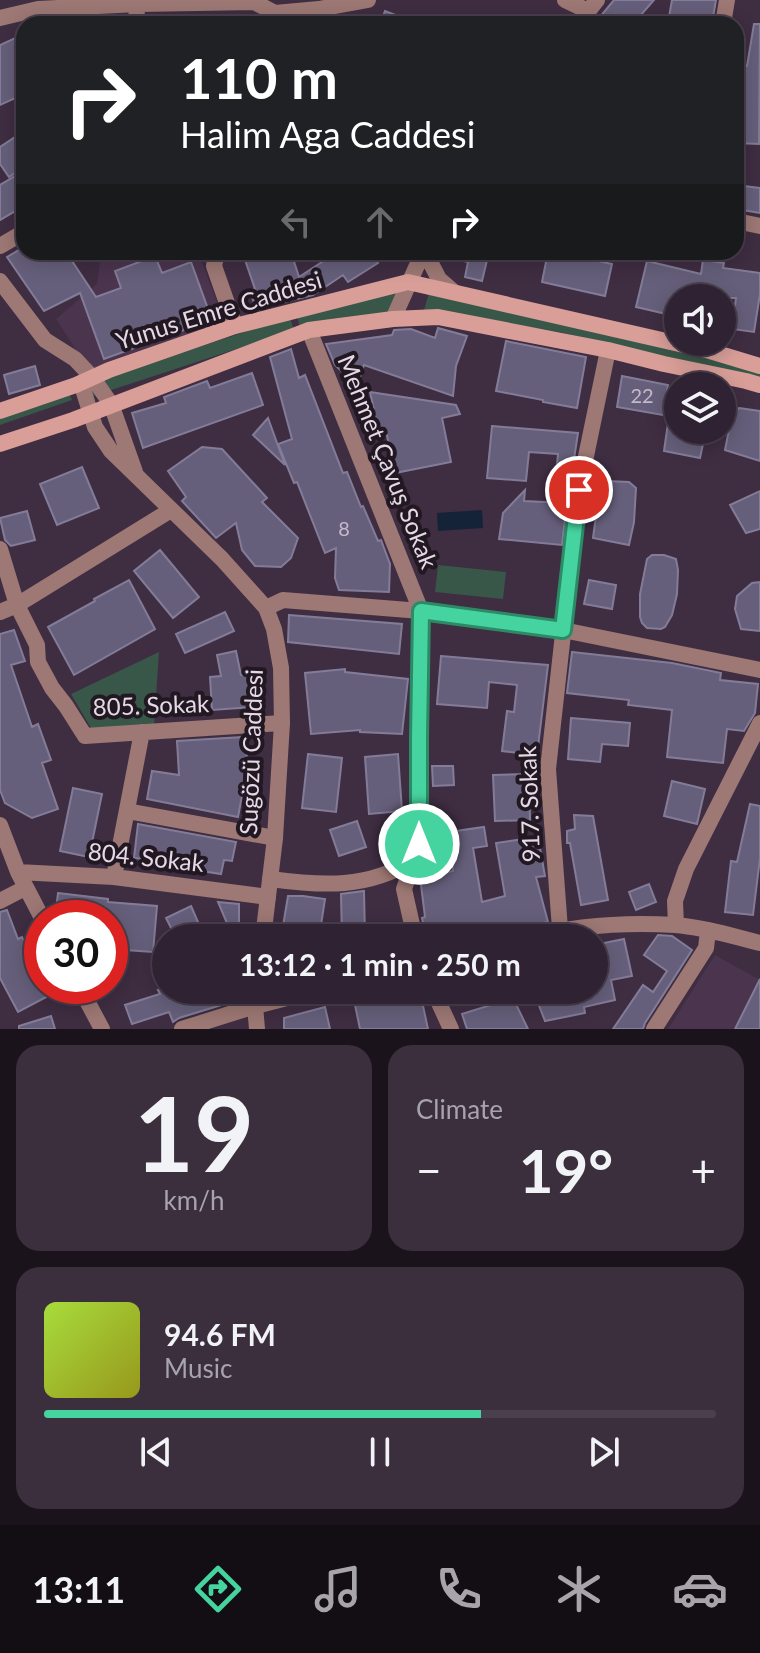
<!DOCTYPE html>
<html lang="en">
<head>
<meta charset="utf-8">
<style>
  :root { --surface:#2f2232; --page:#3b2f3e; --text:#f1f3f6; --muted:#a7a4ac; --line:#4a3f4d; --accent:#45d49f }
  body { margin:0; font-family:Lato,sans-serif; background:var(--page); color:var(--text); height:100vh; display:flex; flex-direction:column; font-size:30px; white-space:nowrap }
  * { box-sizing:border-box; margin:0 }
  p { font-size:26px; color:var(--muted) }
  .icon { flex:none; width:44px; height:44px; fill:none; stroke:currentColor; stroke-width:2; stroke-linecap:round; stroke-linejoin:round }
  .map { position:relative; height:1029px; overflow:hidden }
  .panel { display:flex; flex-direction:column; gap:16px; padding:16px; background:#1a131c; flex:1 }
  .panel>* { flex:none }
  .banner { position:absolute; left:16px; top:16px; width:728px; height:244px; border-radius:24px; box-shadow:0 4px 20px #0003,0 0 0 2px var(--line); background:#202124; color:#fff; overflow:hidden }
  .buttons { position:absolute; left:664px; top:284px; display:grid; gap:16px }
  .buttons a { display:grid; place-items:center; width:72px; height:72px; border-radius:50%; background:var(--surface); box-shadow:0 4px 20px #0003,0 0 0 2px var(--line); font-size:40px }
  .speed { position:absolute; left:24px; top:900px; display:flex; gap:16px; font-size:40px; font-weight:700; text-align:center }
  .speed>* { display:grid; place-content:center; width:104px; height:104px; border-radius:50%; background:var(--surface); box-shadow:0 4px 20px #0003,0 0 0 2px var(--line); line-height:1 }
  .speed .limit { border:12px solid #d22; background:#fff; color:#111 }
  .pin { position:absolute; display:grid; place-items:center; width:68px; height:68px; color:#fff; margin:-34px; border:4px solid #fff; border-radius:50%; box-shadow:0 2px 8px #0007 }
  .me { position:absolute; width:88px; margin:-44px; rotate:0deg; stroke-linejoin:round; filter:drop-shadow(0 0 6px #0008) }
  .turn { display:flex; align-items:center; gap:28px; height:168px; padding:0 32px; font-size:36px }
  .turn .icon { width:104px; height:104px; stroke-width:2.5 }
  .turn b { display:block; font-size:56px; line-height:68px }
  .lanes { display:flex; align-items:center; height:76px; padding:0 32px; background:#0003; justify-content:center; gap:40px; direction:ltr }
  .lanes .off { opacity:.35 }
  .big { font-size:60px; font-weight:700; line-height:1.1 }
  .panel .card { flex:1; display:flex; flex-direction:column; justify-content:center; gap:12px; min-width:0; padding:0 28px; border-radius:24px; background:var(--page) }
  .panel .dial { align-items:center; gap:0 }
  .dial b { font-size:104px; line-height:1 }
  .song { display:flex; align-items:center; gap:24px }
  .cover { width:96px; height:96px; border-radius:12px; background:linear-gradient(135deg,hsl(80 70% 55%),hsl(60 70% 35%)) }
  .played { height:8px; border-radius:4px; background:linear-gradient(90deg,var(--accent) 65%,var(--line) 65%) }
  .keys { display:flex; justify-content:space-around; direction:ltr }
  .heat { display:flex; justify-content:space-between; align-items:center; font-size:44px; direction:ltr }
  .panel .tiles { flex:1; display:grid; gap:16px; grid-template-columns:1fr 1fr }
  .card:last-child { grid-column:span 2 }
  .trip { position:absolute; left:152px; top:924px; width:456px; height:80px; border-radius:40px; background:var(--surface); box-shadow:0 4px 20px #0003,0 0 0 2px var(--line); font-weight:700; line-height:80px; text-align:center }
  .tab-bar { display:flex; height:128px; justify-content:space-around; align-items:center; background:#130e14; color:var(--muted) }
  .tab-bar .icon { width:56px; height:56px }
  .tab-bar .current { color:var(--accent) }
  .tab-bar b { font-size:36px; color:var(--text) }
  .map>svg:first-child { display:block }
  .built { fill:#4b344e }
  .green { fill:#385749 }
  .water { fill:#142337 }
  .building { fill:#665f7b; stroke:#837c98; stroke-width:2 }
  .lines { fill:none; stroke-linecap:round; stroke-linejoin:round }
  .minor { stroke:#9d7874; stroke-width:16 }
  .tertiary { stroke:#9d7874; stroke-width:16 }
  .secondary { stroke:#d99e98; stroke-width:16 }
  .route-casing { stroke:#2d8a67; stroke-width:20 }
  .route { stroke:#45d49f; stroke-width:14 }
  .labels { text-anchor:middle; stroke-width:8; stroke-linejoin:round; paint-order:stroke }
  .number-label { font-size:20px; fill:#c5bacc }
  .street-label { font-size:24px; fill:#e5d9e7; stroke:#211822 }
</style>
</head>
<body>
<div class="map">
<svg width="760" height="1029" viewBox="0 0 760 1029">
  <rect width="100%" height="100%" fill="#3f2d42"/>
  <path class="built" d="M110,252H198L224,321L89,370L56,319L97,284L100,263Z
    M715,955L760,980V1029H668Z"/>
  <path class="green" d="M401,288L390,315L300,328L297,315Z
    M429,293L720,361L760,373V380L560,332L424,310Z
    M290,317L294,330L93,396L89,383Z
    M69,393L72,400L0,425V417Z
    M438,565L506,572L503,599L435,592Z
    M159,652L154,726L92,730L71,694Z"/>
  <path class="water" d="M482,510L483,528L438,531L437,513Z"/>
  <path class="building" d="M614,0H654L633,24H594Z
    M672,0H716L712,23L669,17Z
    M385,11L416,23V24H380Z
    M754,24H760L759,144L736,143V65L747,66Z
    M24,34V94L0,105V45Z
    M24,131V167L9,177L0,164V147Z
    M17,175L24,188V206L0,220V185Z
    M736,185L760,188V213L736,209Z
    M24,247V252H66L96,297L121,288L115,271L155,256L162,273L191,262L212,320L104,359L80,293L44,311L7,257Z
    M258,252H291L299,277L331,256L329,252H371L378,263L348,282L343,275L313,295L256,309L250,291L255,289L244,257Z
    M447,252H489L482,281L465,277L468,262L447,257Z
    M548,252H557L612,264L605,296L542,282Z
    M703,260L724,263L723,268L760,273V294L754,332L732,329L736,298H678L675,316L636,307L647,261L701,274Z
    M438,328L467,336L456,366L453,396L364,365L357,386L335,365L326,344L392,335L394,330L411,329L435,338Z
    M506,341L586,357L577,408L543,402V400L496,391Z
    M291,349L299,378L305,375L343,473L347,472L361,507L363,506L378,541L381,540L390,564L389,592L339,590L335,578L336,548L325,553L297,482L294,483L278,444L292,439L270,357Z
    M35,366L40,385L9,394L4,375Z
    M252,373L263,405L143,448L132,413L166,403L164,397L207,381L210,388Z
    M622,376L668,385L665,401L678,395V430H706L700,458L664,451L669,416L617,407Z
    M370,392L456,405L460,414L442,418L451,462L395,473L386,431L379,433Z
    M739,408L760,411V461L725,450L732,414Z
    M268,418L285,465L253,435Z
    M492,426L578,433L573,466L557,465L558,454L529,452L526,481L487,478Z
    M202,447L222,449L267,498L262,502L298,538L291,558L281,567L255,566L242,550L236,523L216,538L182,501L186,497L168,471Z
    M82,467L99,508L57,525L40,484Z
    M607,481L629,482L636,488L634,522L629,545L593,538L598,501Z
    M525,490L524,501L564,503L566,509L562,545L499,539L503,513Z
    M760,491V529L746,533L730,505Z
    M27,511L35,540L11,546L5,540L0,518Z
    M160,550L199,597L173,618L134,571Z
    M652,555H664L676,559L678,570L677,594L672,615L665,627L661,629L647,628L642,623L640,617V594L647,559Z
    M129,580L155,629L74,675L48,627L95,601L94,599Z
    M589,580L616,585L612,609L584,604Z
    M760,582V631L741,629L735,609L737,596L752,583Z
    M225,612L234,631L185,653L176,634Z
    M289,615L402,624L399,654L288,642Z
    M14,630L25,661L11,665L32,727L38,724L51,760L42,763L58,809L32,818L5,803L0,790V634Z
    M236,651L241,675L251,674L253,707L212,710L210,677L221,676L217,655Z
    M572,652L672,663L721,673L720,680L758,684L755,713L744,731L727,729L723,763L667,757L672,710L628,705L629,700L567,693Z
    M441,656L548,665L537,755L502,751L507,711L514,712L517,685L489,682L487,708L437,704Z
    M345,669V672L408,679L402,734L360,732V730L311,734L305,673Z
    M571,718L630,723L628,746L602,744L600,762L568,759Z
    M242,737V747L247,748L246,775L238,817L147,799L152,771L179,775L177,741Z
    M308,754L342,758L336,812L302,808Z
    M398,754L402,811L369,814L365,757Z
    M432,766H453L454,785L433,786Z
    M529,774L530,820L495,821L493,775Z
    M672,781L705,789L697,824L664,816Z
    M73,788L102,794L89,857L60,851Z
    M750,804L760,806V858L753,915L725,912L731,861L737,862Z
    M574,815L593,816L608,900L581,905L570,843H567V831L575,829Z
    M357,821L366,847L339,856L330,830Z
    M138,824L236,842L232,861L224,860L221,874L163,865L164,862L134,858Z
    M484,827L487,846L473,848L482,902L505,896L496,843L538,837L545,876L536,877L548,922L524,927L516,934L502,938H426L422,918L425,917L420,877L453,871L448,832Z
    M649,884L656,902L636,910L629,892Z
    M364,891L365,938H342L341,894Z
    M58,893L108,899V902L157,906L153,952L110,949V918H55Z
    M288,896H303L325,899L319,938H281Z
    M218,902L239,904V928H229Z
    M191,906L205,938H176L166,918Z
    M7,910L18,939L22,937L42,975V986H48L52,994L18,1012L0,978V912Z
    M658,935L672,936L692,950L645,1023L643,1029H613L643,985L653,992L667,971L644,955Z
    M624,939L632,976L611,980L615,1000L584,1007L585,1013L545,1021L533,990H594V945Z
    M760,979V1029H735Z
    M158,990H237L241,999L179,1018L173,1022L169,1012L132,1024L125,1005L160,994Z
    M420,992L428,1029H360L355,1005Z
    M513,998L528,1029H467L462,1014Z
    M325,1007L330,1029H284V1018Z
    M51,1016L55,1029H19V1026Z"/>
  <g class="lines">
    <path class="minor" d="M565,0L588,11
      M0,18L38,9L138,4L254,2L275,13L319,9L368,0
      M135,24L138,4
      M578,24L597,0
      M723,24L727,0
      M0,246L24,232
      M217,252L214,266L235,326
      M425,252L439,279L454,292
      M393,319L423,252
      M309,330L421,611L419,738V844L404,889L415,938
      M0,549L17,605L37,645L38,662L52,688L66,706L85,736L282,723
      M0,612L17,605L171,510
      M127,811L275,838
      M0,825L18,872L42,918
      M18,872L114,877L268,897
      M114,877L142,732
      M270,879C323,886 367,889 414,860
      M0,901L25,888
      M676,925L675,901L686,869L760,723
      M560,929L548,769L579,490L608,350
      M526,938C573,926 626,922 675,925C703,927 732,936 760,943
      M79,986L102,1029
      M433,990L451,1029
      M182,1029L252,1007L318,990
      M654,1029L706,948L708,931"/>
    <path class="tertiary" d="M736,221L760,226
      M0,281L45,340L75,359L92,377L111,404L135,472
      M81,383L95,427L111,451L222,559L266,608L274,629L281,668L282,723L275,838L263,938
      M266,608L283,600L421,611L563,630L760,670
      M257,1029L255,1006L257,990"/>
    <path class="secondary" d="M0,411L76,385L109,370L235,326L408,282L710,351L760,366
      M0,444L73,420L309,330L393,319L438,317L608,350L664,364L746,381L760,385"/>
  </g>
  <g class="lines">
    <defs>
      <path id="route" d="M419,844V738L421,611L563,630L579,490"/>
    </defs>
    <use href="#route" class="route-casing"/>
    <use href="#route" class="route"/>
  </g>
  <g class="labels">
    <g class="number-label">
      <text x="642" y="403">22</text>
      <text x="344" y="536">8</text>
    </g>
    <g class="street-label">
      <text transform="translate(219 311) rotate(-17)" y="8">Yunus Emre Caddesi</text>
      <text transform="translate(387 462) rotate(68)" y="8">Mehmet Çavuş Sokak</text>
      <text transform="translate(151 706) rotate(-2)" y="8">805. Sokak</text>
      <text transform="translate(252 752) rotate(-88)" y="8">Sugözü Caddesi</text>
      <text transform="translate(530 804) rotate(-92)" y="8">917. Sokak</text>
      <text transform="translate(146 858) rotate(6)" y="8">804. Sokak</text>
    </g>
  </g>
</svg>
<div class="buttons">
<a><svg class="icon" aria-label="sound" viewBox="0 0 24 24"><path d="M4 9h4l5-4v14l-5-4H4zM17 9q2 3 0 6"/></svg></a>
<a><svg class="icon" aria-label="layers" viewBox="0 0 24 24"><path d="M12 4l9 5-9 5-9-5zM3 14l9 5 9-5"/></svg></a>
</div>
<div class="speed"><div class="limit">30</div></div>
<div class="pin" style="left:579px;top:490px;background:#d93025"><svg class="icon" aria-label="arrive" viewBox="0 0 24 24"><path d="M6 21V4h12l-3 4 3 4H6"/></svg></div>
<svg class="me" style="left:419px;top:844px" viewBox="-20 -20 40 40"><circle r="17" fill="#45d49f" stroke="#fff" stroke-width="3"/><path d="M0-11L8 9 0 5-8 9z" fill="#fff"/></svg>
<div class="trip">13:12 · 1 min · 250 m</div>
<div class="banner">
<div class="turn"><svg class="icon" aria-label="right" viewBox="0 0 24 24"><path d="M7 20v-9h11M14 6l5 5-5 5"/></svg><div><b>110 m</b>Halim Aga Caddesi</div></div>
<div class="lanes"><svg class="icon off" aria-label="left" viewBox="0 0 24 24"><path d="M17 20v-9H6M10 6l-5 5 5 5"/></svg><svg class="icon off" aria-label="ahead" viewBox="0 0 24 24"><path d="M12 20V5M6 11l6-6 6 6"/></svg><svg class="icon" aria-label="right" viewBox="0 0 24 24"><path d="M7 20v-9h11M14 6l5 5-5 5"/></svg></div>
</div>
</div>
<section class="panel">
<div class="tiles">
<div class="card dial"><b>19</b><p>km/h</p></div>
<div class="card"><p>Climate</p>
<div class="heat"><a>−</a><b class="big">19°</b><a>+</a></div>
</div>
<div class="card">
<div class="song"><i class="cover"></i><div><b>94.6 FM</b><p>Music</p></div></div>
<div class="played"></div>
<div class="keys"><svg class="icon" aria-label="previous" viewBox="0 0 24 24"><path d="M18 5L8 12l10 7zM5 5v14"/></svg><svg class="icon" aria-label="pause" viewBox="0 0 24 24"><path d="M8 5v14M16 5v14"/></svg><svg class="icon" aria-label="next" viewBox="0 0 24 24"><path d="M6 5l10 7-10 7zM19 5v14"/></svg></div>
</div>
</div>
</section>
<nav class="tab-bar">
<b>13:11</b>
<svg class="icon current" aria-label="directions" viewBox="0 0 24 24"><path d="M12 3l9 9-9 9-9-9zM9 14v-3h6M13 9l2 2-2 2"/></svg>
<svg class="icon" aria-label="music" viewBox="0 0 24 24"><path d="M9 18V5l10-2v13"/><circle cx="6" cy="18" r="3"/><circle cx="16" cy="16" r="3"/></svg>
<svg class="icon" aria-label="phone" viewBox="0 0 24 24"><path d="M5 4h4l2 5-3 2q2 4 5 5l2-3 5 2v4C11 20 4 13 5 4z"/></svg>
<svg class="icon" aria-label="climate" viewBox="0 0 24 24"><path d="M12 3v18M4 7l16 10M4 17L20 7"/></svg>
<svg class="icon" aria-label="car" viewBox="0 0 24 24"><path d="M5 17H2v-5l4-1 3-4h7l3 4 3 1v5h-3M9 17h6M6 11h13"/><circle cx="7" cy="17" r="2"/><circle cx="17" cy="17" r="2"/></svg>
</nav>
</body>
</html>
